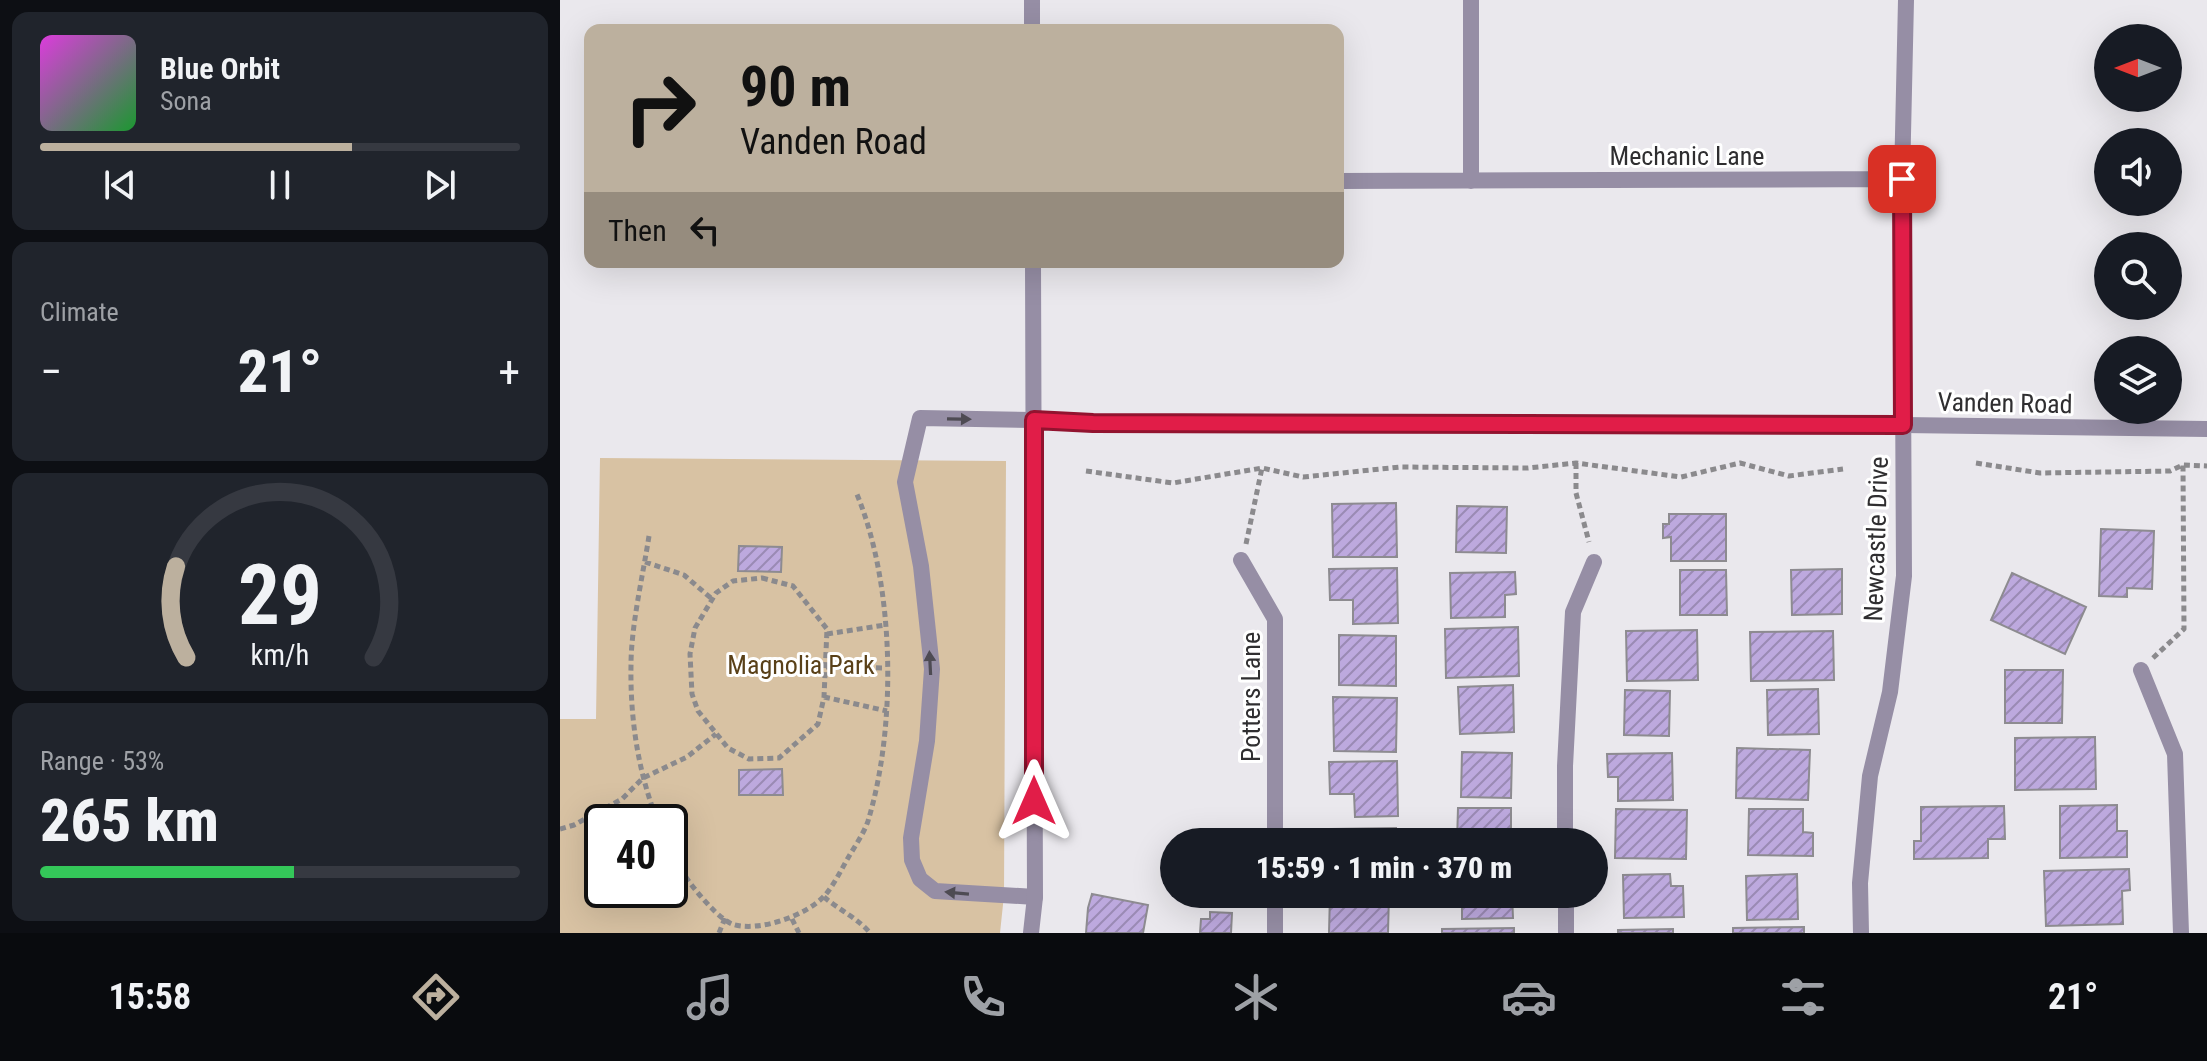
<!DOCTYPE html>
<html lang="en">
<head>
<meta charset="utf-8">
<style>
  :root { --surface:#171b24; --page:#20242c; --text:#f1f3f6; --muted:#9ea1a6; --line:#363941; --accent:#bcb09e }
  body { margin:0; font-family:"Roboto Condensed",sans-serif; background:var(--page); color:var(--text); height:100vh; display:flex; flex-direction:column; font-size:30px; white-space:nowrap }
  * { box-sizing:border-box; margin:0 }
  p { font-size:26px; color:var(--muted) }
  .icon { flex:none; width:44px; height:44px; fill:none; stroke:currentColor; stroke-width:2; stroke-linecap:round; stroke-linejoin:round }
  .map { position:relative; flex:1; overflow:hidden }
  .details { display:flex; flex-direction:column; gap:12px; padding:12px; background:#0d0f14; width:560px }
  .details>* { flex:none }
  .hud { position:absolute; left:24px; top:24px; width:760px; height:244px; border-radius:16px; box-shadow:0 8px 32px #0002; background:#bcb09e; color:#111; overflow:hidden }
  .needle { width:52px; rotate:270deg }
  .buttons { position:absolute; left:1534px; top:24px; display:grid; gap:16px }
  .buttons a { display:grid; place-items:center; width:88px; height:88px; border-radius:50%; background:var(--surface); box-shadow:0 8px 32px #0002; font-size:40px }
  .speed { position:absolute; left:24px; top:804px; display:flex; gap:16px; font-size:40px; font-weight:700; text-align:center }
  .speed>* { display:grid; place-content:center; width:104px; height:104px; border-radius:50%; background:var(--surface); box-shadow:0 8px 32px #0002; line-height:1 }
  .speed .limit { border:4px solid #111; border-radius:12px; background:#fff; color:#111 }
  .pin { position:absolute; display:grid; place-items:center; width:68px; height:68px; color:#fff; margin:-34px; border-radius:16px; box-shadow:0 4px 12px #0006 }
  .me { position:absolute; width:88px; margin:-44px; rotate:0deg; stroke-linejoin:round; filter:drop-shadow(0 0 6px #0008) }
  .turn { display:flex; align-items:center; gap:28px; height:168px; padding:0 24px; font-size:36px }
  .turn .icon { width:104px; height:104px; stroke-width:2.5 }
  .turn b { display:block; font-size:56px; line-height:68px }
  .then { display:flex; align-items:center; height:76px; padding:0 24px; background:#0003; gap:16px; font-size:30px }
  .big { font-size:60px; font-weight:800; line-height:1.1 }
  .details .card { flex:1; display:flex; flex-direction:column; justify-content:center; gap:12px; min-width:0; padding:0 28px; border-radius:16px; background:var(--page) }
  .details .dial { align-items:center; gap:0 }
  .dial svg { height:208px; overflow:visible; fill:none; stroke:var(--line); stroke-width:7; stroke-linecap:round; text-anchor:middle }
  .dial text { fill:var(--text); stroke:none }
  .song { display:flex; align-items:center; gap:24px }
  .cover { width:96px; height:96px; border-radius:12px; background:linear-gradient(135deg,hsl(300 70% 55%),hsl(130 70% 35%)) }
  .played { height:8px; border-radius:4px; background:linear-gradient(90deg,var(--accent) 65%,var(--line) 65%) }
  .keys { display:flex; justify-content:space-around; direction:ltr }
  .heat { display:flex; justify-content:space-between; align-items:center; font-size:44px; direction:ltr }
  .charge { height:12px; border-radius:6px; background:linear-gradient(90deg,#34c759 53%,var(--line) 0) }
  .trip { position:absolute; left:600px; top:828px; width:448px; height:80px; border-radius:40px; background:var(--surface); box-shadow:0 8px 32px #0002; font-weight:800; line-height:80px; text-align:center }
  .menu { display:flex; height:128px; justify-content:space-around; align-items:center; background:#090b0e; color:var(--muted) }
  .menu .icon { width:56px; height:56px }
  .menu .active { color:var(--accent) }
  .menu b { font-size:36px; color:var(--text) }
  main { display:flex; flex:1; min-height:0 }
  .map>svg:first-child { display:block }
  .green { fill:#d8c2a3; fill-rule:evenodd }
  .building { fill:url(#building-hatch); stroke:#8d8b90; stroke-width:2 }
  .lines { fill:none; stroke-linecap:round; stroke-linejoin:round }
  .path { stroke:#8b8a8d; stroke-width:5; stroke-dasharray:6 4; stroke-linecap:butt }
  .service { stroke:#968ea5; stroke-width:16 }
  .minor { stroke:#968ea5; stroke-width:16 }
  .tertiary { stroke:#968ea5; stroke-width:16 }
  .oneway { fill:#4e4b53 }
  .route-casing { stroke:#92132f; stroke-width:20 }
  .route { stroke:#e11d48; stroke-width:14 }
  .labels { text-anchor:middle; stroke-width:6; stroke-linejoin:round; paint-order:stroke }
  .street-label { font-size:26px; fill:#2f2e30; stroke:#fff }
  .park-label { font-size:26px; fill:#594018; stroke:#fff }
</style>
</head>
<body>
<main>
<section class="details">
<div class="card">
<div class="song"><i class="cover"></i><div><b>Blue Orbit</b><p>Sona</p></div></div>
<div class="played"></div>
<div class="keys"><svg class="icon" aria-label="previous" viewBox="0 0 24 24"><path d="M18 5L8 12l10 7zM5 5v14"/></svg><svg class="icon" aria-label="pause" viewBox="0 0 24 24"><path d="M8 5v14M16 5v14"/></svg><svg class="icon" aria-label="next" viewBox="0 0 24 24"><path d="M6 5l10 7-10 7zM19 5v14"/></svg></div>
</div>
<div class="card"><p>Climate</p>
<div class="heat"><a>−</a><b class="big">21°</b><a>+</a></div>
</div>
<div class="card dial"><svg viewBox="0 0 100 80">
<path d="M14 69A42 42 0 1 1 86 69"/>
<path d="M14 69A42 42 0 0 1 10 34" stroke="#bcb09e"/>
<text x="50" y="56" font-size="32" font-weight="700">29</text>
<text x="50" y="72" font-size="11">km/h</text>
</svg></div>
<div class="card"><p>Range · 53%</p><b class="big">265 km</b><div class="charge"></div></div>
</section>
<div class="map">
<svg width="1647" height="933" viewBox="0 0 1647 933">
  <defs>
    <pattern id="building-hatch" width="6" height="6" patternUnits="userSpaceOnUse" patternTransform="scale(2)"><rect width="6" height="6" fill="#bda9de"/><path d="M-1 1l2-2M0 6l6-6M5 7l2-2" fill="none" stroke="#9a8ab4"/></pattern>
  </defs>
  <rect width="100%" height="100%" fill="#eae8ed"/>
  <path class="green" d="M40,458L446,461L444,895L440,933H0V719H36ZM42,822H110V890H42Z"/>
  <path class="building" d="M836,503L837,557H773L772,504Z
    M897,506L947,507L946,553L896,552Z
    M1109,514H1166V561H1111V537L1103,538V524H1109Z
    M1541,529L1594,531L1592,589L1567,588V597L1539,596Z
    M179,546L222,547L221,572L178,571Z
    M837,568L838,623L793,624V600H770L769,569Z
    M1282,569V614L1232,615L1231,570Z
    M1120,570H1166L1167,615H1120Z
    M955,572L956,594L945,595V617L891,618L890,573Z
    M1452,573L1526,607L1505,654L1431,620Z
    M958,627L959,676L886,678L885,629Z
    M1137,630L1138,680L1067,681L1066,631Z
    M1273,631L1274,680L1191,681L1190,632Z
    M779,635L836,636V686L779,685Z
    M1445,670H1503L1502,723H1445Z
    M953,685L954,732L900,734L898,687Z
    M1258,689L1259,734L1208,735L1207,690Z
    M1065,690L1110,691L1109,736L1064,735Z
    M773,697L837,698L836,752L774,751Z
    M1535,737L1536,789L1455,790V738Z
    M1177,748L1250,750L1248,800L1176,798Z
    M902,752L952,753L951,798L901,797Z
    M1112,753L1113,800L1058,801V777H1048L1047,754Z
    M837,761L838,816L795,817L794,794H770L769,762Z
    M222,769L223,795H179V770Z
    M1557,805V831H1567V857L1500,858V806Z
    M1444,806L1445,839H1428V858L1354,859V841H1361V807Z
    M898,808H951V832H961V842H897Z
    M1056,809L1127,810L1126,859L1055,858Z
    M1189,809H1243V832L1253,833V856L1188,855Z
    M836,828V842H771L770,829Z
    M1569,869L1570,890L1562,891L1563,924L1486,926L1484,871Z
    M1110,874L1111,886H1123L1124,917L1064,918L1063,875Z
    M1237,874L1238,919L1187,920L1186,876Z
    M532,894L588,905L583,933H526L528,908Z
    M770,894L829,895L828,933H769Z
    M902,894H952L953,918L902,919Z
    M650,912L672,913L671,933H640L641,919H650Z
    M1244,927V933H1173V928Z
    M954,928V933H882V929Z
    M1113,929V933H1058V930Z"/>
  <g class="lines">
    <path class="path" d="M1016,463V493L1029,542
      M1416,463L1480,473L1610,471L1623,465L1647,466
      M526,471L613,483L702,468L743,477L840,467L968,468L1016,463L1121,477L1180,463L1229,476L1283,469
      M89,536C83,575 71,626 71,665C70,718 78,773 98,822
      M686,544L702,468
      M85,562L124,575L152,599
      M202,578L233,586L267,629L264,697L258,724L219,758L189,759L168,748L138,711L132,694L130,654L135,628L156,593L173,581Z
      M267,634L325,625
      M1593,658L1624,629L1623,465
      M266,667L326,668
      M264,697L327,711
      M0,829L14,825L62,799L83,778L127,757L156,734
      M110,851C118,870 153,916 172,924C198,933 249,915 266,894C275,883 281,870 288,858C295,846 304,833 308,821C337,726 335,584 296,492
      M264,897C278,909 300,920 310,933
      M232,919L239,933
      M159,933L165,918"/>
    <path class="service" d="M474,420L360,418L345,482L361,566L372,669L367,741L351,838L352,860L360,879L375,891L475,897"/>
    <path class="minor" d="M911,0V181
      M778,181L1342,179
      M681,560L715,619V842
      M1581,670L1615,754L1621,933
      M1005,842V766L1013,612L1034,562
      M715,894V933
      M1006,894V933
      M1301,933L1300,883L1310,776L1330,692L1344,576L1342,179L1346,0"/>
    <path class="tertiary" d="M472,0V30
      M474,420L533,423L1343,425L1647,429
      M471,933L475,897L473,262"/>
  </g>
  <defs><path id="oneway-solid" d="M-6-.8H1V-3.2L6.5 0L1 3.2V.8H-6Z" transform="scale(2)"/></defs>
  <g class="oneway">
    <use href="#oneway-solid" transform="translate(399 419) rotate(1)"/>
    <use href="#oneway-solid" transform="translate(370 663) rotate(-93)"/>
    <use href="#oneway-solid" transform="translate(397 893) rotate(-175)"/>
  </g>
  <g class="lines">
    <defs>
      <path id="route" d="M474,801V420L533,423L1343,425L1342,179"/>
    </defs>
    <use href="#route" class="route-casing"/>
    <use href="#route" class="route"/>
  </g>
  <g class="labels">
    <g class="street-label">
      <text x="1127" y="165">Mechanic Lane</text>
      <text transform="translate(1445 403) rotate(1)" y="9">Vanden Road</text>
      <text transform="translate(1316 539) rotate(-88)" y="9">Newcastle Drive</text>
      <text transform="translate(691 697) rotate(-90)" y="9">Potters Lane</text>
    </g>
    <g class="park-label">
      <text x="241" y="674">Magnolia Park</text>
    </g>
  </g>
</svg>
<div class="buttons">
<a><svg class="needle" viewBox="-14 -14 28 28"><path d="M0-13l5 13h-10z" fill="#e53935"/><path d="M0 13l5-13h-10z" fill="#9ea1a6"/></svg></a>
<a><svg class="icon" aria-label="sound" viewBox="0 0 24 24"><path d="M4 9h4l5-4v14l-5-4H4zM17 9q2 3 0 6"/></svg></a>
<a><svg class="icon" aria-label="search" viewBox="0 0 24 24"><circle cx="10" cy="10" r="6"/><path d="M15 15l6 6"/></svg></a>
<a><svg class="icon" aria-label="layers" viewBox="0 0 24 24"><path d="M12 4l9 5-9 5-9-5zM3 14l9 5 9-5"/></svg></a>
</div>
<div class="speed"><div class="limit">40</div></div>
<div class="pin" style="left:1342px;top:179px;background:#d93025"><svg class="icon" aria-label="arrive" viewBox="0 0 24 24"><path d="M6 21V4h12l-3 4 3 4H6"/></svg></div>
<svg class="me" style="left:474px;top:801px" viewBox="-20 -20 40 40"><path d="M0-17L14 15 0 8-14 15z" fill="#e11d48" stroke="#fff" stroke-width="4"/></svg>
<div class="trip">15:59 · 1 min · 370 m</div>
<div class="hud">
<div class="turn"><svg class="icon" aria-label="right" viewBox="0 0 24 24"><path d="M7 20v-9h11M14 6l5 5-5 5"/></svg><div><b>90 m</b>Vanden Road</div></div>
<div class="then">Then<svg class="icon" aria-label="left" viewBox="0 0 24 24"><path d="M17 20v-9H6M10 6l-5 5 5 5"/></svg></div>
</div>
</div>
</main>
<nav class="menu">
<b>15:58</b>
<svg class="icon active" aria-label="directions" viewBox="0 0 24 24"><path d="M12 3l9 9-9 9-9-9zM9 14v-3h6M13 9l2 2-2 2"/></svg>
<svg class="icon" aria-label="music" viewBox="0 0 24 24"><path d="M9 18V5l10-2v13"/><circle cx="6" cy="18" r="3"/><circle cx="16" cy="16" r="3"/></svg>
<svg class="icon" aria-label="phone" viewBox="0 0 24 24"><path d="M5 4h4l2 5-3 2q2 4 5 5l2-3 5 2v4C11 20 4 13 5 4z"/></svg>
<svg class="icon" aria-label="climate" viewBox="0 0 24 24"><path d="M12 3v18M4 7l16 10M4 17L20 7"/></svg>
<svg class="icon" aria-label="car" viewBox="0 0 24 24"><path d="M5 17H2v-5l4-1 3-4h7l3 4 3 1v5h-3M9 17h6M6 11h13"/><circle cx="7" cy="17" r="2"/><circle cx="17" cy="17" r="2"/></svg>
<svg class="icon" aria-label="filters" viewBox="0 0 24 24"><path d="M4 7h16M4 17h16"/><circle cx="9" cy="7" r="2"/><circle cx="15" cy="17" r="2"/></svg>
<b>21°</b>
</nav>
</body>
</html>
